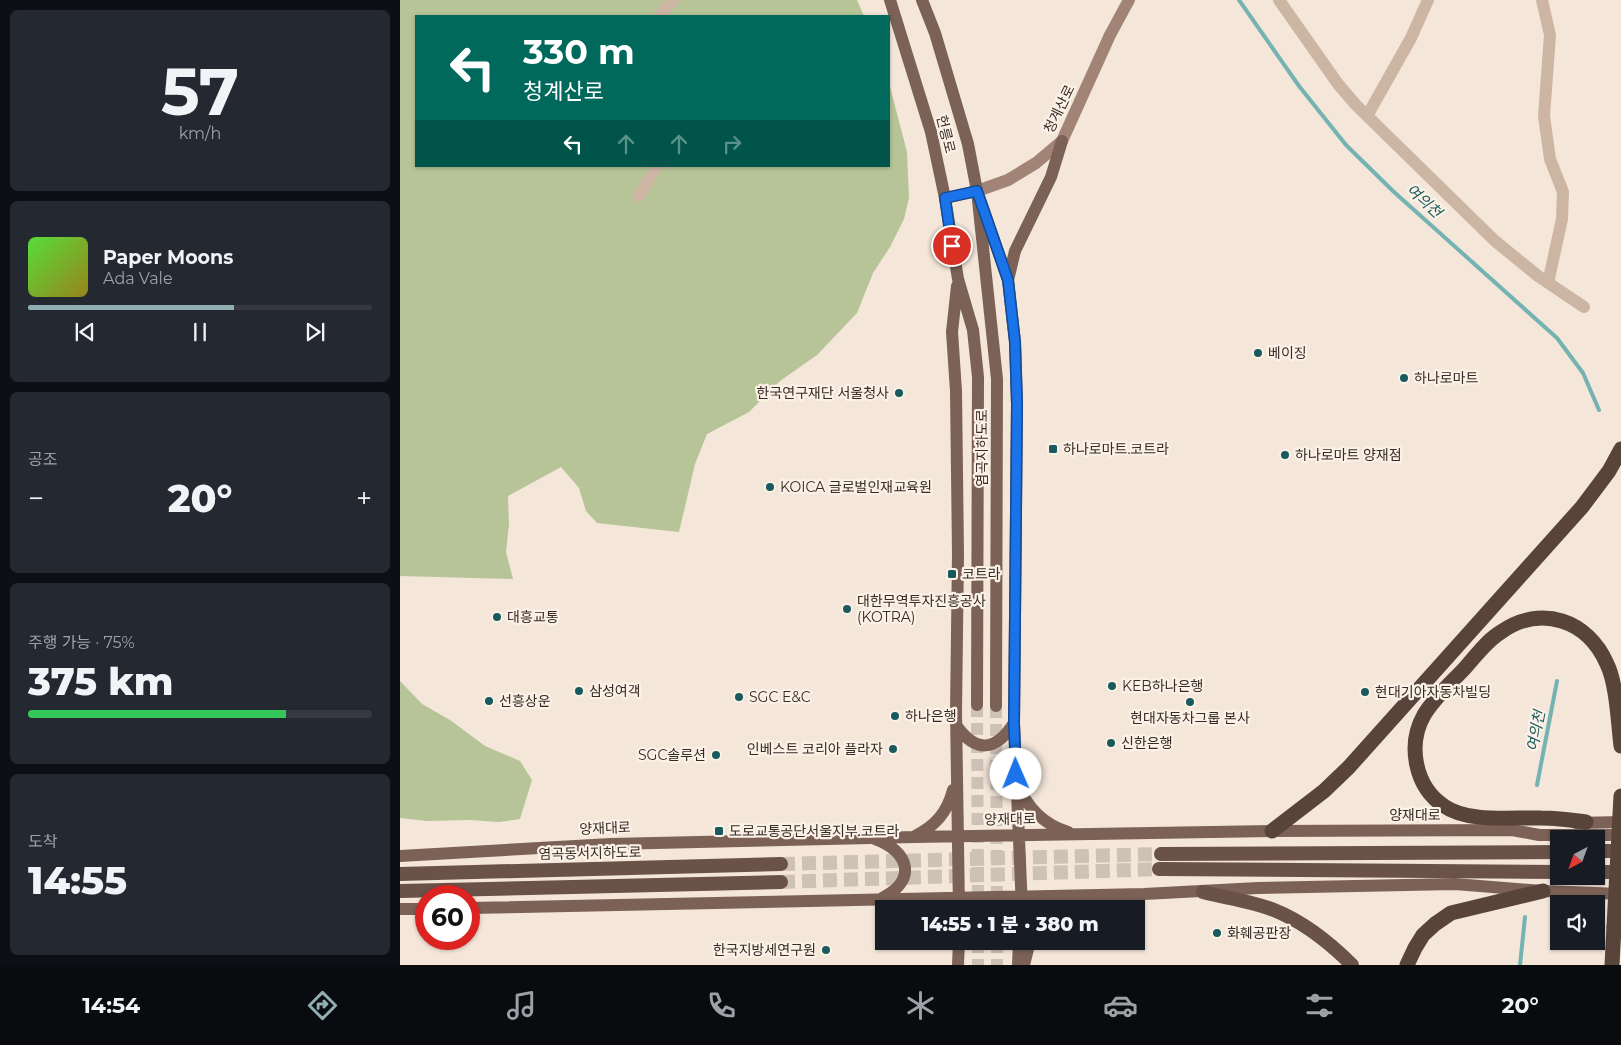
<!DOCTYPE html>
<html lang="ko">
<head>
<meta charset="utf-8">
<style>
  :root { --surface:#171b24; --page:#242831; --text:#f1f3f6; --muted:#9ea1a6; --line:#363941; --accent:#8faeb1 }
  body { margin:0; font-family:Montserrat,"Noto Sans KR",sans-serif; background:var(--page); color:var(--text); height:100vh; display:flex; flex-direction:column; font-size:19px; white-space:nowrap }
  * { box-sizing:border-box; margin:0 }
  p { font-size:16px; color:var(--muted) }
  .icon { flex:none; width:28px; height:28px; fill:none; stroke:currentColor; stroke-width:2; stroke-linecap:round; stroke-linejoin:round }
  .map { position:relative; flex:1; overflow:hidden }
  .side { display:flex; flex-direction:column; gap:10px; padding:10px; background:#0d0f14; width:400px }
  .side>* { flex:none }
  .hud { position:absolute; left:15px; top:15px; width:475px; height:152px; border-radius:0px; box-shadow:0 1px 4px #0004; background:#00695c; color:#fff; overflow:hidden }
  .needle { width:32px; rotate:221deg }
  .tools { position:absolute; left:1150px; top:830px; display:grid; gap:10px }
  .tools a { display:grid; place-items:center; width:55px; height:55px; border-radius:0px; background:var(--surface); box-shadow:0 1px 4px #0004; font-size:25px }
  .speed { position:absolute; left:15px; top:885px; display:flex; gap:10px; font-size:25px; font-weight:700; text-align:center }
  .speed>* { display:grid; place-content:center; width:65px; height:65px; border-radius:50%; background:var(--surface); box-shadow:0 1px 4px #0004; line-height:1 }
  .speed .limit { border:8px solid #d22; background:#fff; color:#111 }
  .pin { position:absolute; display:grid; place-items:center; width:42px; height:42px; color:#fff; margin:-21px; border:2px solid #fff; border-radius:50%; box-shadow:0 1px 5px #0007 }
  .me { position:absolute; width:55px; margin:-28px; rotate:359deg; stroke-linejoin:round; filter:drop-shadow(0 0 4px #0008) }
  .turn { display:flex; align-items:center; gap:18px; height:105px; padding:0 25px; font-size:22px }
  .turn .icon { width:65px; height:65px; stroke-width:2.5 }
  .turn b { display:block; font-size:35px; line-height:42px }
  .lanes { display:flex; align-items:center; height:48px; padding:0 25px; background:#0003; justify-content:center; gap:25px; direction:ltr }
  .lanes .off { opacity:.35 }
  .big { font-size:38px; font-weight:800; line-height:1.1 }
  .side .widget { flex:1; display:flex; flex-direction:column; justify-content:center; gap:8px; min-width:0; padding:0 18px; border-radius:8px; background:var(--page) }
  .side .dial { align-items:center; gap:0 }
  .dial b { font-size:65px; line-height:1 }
  .song { display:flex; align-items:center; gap:15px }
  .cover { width:60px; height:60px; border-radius:8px; background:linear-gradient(135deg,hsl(110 70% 55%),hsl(50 70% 35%)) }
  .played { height:5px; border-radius:2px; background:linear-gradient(90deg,var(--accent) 60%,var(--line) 60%) }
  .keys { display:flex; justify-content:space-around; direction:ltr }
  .heat { display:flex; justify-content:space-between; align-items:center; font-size:28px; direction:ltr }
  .charge { height:8px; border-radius:4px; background:linear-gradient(90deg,#34c759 75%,var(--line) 0) }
  .trip { position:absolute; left:475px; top:900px; width:270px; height:50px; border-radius:0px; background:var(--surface); box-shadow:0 1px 4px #0004; font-weight:800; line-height:50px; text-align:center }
  .dock { display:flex; height:80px; justify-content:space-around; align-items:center; background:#090b0e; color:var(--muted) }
  .dock .icon { width:35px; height:35px }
  .dock .on { color:var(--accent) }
  .dock b { font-size:22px; color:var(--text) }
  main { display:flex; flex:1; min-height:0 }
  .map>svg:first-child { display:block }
  .green { fill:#b6c497 }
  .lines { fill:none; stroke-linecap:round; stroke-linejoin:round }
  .stream { stroke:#75b3b3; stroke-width:4 }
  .primary-tunnel { stroke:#cec1b5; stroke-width:12; stroke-dasharray:12 6; stroke-linecap:butt }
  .trunk-tunnel { stroke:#cec1b5; stroke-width:14; stroke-dasharray:14 7; stroke-linecap:butt }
  .minor { stroke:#cdb5a4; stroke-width:12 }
  .secondary { stroke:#a18475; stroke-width:12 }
  .primary { stroke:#7b6156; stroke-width:12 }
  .trunk { stroke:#6a5249; stroke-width:14 }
  .motorway { stroke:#59443c; stroke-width:15 }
  .motorway-bridge { stroke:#59443c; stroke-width:15 }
  .route-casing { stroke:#114b97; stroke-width:12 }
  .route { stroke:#1a73e8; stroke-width:9 }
  .poi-dot { fill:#185a5d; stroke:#fbf1e6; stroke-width:2 }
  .labels { text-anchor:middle; stroke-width:4.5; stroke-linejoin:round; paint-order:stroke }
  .street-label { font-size:14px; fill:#372b26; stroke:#fbf1e6 }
  .poi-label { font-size:14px; fill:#372b26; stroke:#fbf1e6; text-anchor:start }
  .water-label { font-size:15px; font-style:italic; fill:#185a5d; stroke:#fbf1e6 }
</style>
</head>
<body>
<main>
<section class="side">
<div class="widget dial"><b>57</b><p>km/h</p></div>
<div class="widget">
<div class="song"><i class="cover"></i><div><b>Paper Moons</b><p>Ada Vale</p></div></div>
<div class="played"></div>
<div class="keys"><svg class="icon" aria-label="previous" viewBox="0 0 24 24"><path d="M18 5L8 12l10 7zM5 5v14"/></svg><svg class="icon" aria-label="pause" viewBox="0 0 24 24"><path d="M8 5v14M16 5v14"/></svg><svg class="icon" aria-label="next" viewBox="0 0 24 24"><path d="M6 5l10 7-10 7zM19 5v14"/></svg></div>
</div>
<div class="widget"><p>공조</p>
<div class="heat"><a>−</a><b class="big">20°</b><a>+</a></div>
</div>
<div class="widget"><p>주행 가능 · 75%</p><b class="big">375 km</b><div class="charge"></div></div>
<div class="widget"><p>도착</p><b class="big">14:55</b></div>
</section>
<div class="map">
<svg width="1221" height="965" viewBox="0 0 1221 965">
  <rect width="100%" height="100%" fill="#f4e6d9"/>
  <path class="green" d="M0,0H457L464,16H16V166H489V83L507,152L509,198L504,219L490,247L473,273L457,313L417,355L380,381L349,412L307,434L295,464L279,532L197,523L186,511L179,488L161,467L108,496L109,524L106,552L113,579L0,576Z
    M0,681L22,704L50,720L85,746L120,761L132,780L120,819L99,822L69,820L27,821L0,818Z"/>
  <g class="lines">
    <path class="stream" d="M839,0L899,86L946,145L994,192L1157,338L1183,373L1199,410
      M1137,785L1157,681
      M1120,965L1125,917"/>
    <path class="primary-tunnel" d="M577,705L578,909
      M596,706L597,909
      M578,941V965
      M597,941V965"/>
    <path class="trunk-tunnel" d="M381,864L761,854
      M381,882L759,869"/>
    <path class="minor" d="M879,0L938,84L956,105L1095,241L1138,276L1184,307
      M1142,0L1150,35L1144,116L1150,159L1163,192L1162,219L1148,283
      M259,16L274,0
      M967,116L1011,38L1028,0
      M239,196L257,166"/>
    <path class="secondary" d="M545,198L577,191L608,180L636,163L662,141L710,35L729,0"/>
    <path class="primary" d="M490,0L531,132L545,198L558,279L573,330L578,377L577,705
      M522,0L535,33L568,144L577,191L597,379L596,706
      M577,191L608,280L615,342L617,404L614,723L622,909
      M608,280L615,251L651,177L662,141
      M557,286L552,332L556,391L558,554L556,712L559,909
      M556,725C576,754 596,751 614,723
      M618,784C627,808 643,824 668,832
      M1176,823L1221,822
      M515,836C535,826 547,813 553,790
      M475,839C509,851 518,880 482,898
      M0,856L211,844L514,837L872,831L1112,830L1139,835H1221
      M494,902L515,909
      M69,908L744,894L858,888L1055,884L1143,891L1221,894
      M0,909H26
      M659,909L683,898
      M558,965L559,941
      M618,965L619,941
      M624,965L630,941"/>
    <path class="trunk" d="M1196,851H1221
      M761,854L1159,852
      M759,869L1159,872
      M1196,872H1221
      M0,874L381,864
      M0,891L381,882
      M803,892C826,898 852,901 874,910C904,922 930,943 952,965"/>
    <path class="motorway" d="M1186,822C1171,820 1156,818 1141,818C1112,817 1068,823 1044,806C1015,787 1007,745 1024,715C1034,698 1050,684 1064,669C1075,657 1086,641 1101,632C1141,604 1188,620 1207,664C1217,685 1218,722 1221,746
      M872,831L924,791L949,767L1182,507L1209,471L1221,449
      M1007,965L1015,948L1023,935L1035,924L1051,913L1143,891
      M1212,965L1214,927"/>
    <path class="motorway-bridge" d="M1214,927L1221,796"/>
  </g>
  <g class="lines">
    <defs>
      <path id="route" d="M552,246L545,198L577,191L608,280L615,342L617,404L614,724L616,774"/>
    </defs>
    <use href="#route" class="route-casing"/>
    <use href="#route" class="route"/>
  </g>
  <g class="poi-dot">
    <circle cx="858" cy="353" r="5"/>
    <circle cx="1004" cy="378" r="5"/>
    <circle cx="499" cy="393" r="5"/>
    <rect x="648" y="444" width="10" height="10" rx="2.5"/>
    <circle cx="885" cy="455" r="5"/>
    <circle cx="370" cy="487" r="5"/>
    <rect x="547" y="569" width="10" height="10" rx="2.5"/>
    <circle cx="447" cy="609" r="5"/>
    <circle cx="97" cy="617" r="5"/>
    <circle cx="712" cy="686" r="5"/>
    <circle cx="179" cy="691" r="5"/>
    <circle cx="965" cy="692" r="5"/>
    <circle cx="339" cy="697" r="5"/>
    <circle cx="89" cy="701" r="5"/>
    <circle cx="790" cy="702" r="5"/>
    <circle cx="495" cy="716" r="5"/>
    <circle cx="711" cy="743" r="5"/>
    <circle cx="493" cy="749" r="5"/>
    <circle cx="316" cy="755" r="5"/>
    <rect x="314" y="826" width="10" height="10" rx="2.5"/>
    <circle cx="817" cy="933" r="5"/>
    <circle cx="426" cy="950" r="5"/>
  </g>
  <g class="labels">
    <g class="street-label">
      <text transform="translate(659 109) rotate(-64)" y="5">청계산로</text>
      <text transform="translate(546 134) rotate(76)" y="5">헌릉로</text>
      <text transform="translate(582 448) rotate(-90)" y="5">염곡지하도로</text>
      <text x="1015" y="820">양재대로</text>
      <text transform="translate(610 819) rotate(-1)" y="5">양재대로</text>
      <text transform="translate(205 828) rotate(-2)" y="5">양재대로</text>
      <text transform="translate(190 853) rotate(-1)" y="5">염곡동서지하도로</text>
    </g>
    <g class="poi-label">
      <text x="868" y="358">베이징</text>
      <text x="1014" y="383">하나로마트</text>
      <text x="489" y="398" text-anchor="end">한국연구재단 서울청사</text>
      <text x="663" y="454">하나로마트.코트라</text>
      <text x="895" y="460">하나로마트 양재점</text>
      <text x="380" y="492">KOICA 글로벌인재교육원</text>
      <text x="562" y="579">코트라</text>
      <text x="457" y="606">대한무역투자진흥공사<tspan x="457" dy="16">(KOTRA)</tspan></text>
      <text x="107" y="622">대흥교통</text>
      <text x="722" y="691">KEB하나은행</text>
      <text x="189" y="696">삼성여객</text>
      <text x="975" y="697">현대기아자동차빌딩</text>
      <text x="349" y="702">SGC E&amp;C</text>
      <text x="99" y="706">선흥상운</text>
      <text x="505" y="721">하나은행</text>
      <text x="790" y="723" text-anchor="middle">현대자동차그룹 본사</text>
      <text x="721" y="748">신한은행</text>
      <text x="483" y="754" text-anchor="end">인베스트 코리아 플라자</text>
      <text x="306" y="760" text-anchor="end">SGC솔루션</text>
      <text x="329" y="836">도로교통공단서울지부.코트라</text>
      <text x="827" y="938">화훼공판장</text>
      <text x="416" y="955" text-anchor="end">한국지방세연구원</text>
    </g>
    <g class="water-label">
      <text transform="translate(1024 201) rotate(42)" y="5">여의천</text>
      <text transform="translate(1136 731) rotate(-79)" y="5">여의천</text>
    </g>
  </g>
</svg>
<div class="tools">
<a><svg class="needle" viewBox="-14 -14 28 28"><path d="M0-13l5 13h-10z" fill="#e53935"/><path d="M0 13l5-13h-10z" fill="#9ea1a6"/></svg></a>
<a><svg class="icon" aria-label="sound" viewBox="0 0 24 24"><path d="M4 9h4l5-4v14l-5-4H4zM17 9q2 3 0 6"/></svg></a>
</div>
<div class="speed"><div class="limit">60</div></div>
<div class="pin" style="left:552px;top:246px;background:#d93025"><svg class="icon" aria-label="arrive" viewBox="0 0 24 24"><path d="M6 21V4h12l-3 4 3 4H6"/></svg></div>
<svg class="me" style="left:616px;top:774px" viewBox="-20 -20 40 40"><circle r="19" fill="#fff"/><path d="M0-13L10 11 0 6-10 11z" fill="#1a73e8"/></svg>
<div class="trip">14:55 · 1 분 · 380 m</div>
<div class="hud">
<div class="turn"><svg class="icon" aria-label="left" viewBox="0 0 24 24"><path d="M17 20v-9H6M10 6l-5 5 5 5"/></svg><div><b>330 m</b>청계산로</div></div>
<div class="lanes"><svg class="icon" aria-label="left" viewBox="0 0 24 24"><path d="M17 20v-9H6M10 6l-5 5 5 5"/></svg><svg class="icon off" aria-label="ahead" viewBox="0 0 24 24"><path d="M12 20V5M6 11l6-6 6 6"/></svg><svg class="icon off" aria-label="ahead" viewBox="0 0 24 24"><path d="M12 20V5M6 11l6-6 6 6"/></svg><svg class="icon off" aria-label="right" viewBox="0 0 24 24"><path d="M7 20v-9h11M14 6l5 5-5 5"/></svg></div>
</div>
</div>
</main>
<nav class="dock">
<b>14:54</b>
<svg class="icon on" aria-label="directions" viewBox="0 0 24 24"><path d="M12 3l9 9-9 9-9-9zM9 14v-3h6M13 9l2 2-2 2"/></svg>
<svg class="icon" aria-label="music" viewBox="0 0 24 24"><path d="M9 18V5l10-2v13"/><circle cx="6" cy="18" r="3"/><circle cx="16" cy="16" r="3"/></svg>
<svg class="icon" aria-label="phone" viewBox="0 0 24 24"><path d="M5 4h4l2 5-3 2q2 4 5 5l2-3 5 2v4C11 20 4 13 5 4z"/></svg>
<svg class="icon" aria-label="climate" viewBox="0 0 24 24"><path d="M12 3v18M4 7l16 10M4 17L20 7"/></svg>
<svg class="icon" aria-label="car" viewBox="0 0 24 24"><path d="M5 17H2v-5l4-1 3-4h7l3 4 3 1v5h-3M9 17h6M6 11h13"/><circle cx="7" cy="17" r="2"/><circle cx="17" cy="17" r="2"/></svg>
<svg class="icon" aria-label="filters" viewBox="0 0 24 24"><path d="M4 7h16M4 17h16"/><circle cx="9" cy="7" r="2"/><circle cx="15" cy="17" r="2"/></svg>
<b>20°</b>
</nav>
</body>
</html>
